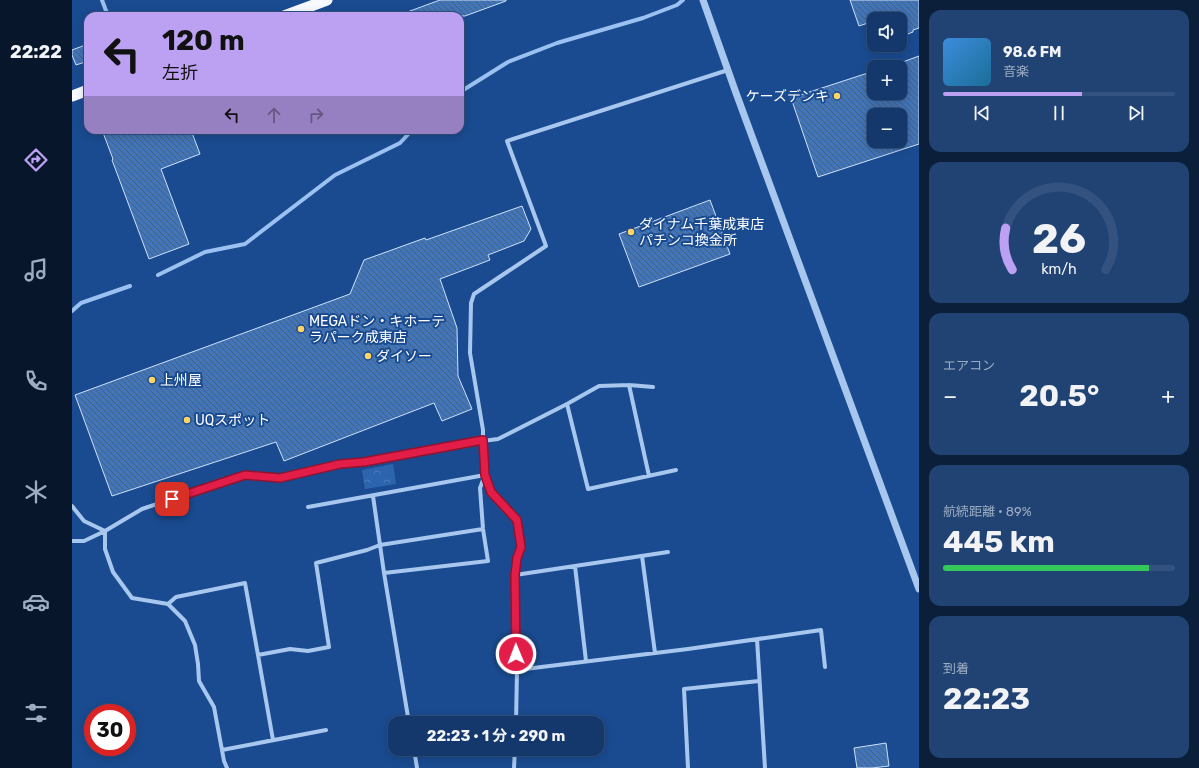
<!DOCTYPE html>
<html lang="ja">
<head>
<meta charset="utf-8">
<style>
  :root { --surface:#14386c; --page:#214374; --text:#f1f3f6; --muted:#9dacc2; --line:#33527f; --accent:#bca0f2 }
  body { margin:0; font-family:Rubik,"Noto Sans JP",sans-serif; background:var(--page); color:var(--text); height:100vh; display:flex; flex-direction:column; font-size:15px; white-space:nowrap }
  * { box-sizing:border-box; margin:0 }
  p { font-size:13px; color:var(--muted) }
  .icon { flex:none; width:22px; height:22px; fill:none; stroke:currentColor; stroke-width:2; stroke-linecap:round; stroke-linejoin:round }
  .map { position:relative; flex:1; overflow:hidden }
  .side { display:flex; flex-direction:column; gap:10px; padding:10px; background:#0b1f3b; width:280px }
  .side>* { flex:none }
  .banner { position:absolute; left:12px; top:12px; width:380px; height:122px; border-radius:12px; box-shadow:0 2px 10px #0003,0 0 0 1px var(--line); background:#bca0f2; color:#111; overflow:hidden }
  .fabs { position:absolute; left:795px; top:12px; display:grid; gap:8px }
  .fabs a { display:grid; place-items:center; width:40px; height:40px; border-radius:8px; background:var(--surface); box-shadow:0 2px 10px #0003,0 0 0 1px var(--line); font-size:20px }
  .speed { position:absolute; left:12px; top:704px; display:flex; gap:8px; font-size:20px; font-weight:700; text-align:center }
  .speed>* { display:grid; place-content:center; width:52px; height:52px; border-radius:50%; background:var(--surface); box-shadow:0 2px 10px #0003,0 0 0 1px var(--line); line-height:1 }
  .speed .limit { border:6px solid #d22; background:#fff; color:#111 }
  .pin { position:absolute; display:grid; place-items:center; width:34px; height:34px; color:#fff; margin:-17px; border-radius:8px; box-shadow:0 2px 6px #0006 }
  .me { position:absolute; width:44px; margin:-22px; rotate:359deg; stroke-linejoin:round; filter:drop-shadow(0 0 3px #0008) }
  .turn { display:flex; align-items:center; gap:14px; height:84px; padding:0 12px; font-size:18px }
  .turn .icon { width:52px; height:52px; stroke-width:2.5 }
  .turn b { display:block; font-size:28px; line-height:34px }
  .lanes { display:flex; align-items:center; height:38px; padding:0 12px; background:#0003; justify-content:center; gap:20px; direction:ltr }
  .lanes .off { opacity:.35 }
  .big { font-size:30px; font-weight:700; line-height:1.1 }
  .side .tile { flex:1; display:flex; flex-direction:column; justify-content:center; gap:6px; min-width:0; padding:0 14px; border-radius:12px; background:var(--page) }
  .side .dial { align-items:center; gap:0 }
  .dial svg { height:104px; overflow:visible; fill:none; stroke:var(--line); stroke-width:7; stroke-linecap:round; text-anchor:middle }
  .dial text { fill:var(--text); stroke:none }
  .song { display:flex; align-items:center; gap:12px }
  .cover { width:48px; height:48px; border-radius:6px; background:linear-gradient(135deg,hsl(210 70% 55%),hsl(200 70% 35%)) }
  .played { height:4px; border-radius:2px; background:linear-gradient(90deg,var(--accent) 60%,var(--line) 60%) }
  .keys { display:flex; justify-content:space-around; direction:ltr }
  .heat { display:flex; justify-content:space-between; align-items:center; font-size:22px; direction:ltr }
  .charge { height:6px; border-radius:3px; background:linear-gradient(90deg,#34c759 89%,var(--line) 0) }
  .trip { position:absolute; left:316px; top:716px; width:216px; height:40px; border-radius:12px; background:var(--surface); box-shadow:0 2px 10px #0003,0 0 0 1px var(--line); font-weight:700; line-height:40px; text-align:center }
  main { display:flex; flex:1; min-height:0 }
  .tab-bar { display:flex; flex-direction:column; width:72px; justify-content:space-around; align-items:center; background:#08162b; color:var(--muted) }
  .tab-bar .icon { width:28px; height:28px }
  .tab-bar .current { color:var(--accent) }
  .tab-bar b { font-size:18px; color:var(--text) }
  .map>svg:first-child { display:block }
  .park { fill:url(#park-crowns) }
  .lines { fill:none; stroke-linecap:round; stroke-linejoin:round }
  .stream { stroke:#9ac1f1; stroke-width:4 }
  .building { fill:url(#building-back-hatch); stroke:#cee1fa; fill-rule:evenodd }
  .minor { stroke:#a8c7ef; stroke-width:4 }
  .tertiary { stroke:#a8c7ef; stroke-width:7 }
  .trunk { stroke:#f7faff; stroke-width:11 }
  .route-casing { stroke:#92132f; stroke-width:10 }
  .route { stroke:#e11d48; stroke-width:7 }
  .poi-dot { fill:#ffd565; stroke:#1a4b90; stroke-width:1.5 }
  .labels { text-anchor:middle; stroke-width:4; stroke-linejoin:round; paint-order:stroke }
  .poi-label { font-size:14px; fill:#fff; stroke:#1a4b90; text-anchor:start }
</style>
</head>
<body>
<main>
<nav class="tab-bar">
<b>22:22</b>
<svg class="icon current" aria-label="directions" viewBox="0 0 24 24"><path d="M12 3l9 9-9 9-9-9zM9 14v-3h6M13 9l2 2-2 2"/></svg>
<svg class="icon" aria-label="music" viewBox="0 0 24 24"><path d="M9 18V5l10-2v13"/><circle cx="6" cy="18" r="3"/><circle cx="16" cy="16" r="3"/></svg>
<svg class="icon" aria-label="phone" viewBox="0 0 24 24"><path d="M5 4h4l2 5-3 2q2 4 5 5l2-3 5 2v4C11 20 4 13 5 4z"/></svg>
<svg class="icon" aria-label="climate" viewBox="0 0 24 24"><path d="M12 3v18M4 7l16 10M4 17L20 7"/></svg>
<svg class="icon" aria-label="car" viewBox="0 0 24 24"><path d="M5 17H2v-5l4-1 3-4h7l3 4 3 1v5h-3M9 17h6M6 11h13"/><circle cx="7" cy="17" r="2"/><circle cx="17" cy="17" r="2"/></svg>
<svg class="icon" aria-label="filters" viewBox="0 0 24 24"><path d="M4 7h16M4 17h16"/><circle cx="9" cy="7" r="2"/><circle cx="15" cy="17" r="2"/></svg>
</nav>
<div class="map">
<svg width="847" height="768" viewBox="0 0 847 768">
  <defs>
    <pattern id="park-crowns" width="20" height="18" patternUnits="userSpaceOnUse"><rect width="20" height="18" fill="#2c65ae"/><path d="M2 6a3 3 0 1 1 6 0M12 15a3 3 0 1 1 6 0" fill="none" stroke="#4c7cba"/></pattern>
    <pattern id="building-back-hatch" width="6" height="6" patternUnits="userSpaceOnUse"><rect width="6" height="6" fill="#4275b8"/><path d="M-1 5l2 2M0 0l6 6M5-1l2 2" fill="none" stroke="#476082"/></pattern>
  </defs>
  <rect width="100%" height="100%" fill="#1a4b90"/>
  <path class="park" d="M321,464L324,484L293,489L290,470Z"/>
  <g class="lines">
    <path class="stream" d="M30,0L36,16
      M388,92L436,62L485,43L571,18L605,5L611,0
      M86,275L133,252L173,244L263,175L328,143L340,130
      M0,311L9,303L58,286"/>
  </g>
  <path class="building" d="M368,0H434V1L393,16H328L327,15Z
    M778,0H847V28L841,30V32L828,37V19H802V21L787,26Z
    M16,44V61L4,65L0,55V50Z
    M847,56V144L746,177L719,98L802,71V93H828V63ZM802,115H828V141H802Z
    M30,130H119L128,154L89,169L117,244L77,259L40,160L41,159Z
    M638,200L658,254L567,287L547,234Z
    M450,206L459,229L452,241L416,255L418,260L368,279L385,328L386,376L400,409L370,421L362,403L212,461L204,442L40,496L3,395L278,294L292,260L353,238L354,240Z
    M814,743L817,766L800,768H785L782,748Z"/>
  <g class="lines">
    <path class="minor" d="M557,385L577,476
      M495,404L516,489L604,470
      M301,496L312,573L337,723
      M0,506L12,521L33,531
      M236,507L413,475L408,488L411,529L416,561L312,573
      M33,531V549L41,572L60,598L96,604L104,597L173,583L186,655L201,740
      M0,541H12L33,531L70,509L173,475L208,478L268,464L292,462L411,441V430L398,353L399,303L402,294L474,246L435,141L656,70
      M570,556L583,653
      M503,566L514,661
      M443,575L596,552
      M96,604L113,621L123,645L126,664L127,681L142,707L152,761L155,768
      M685,639L693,768
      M186,655L218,649L236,651L257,647L244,563L295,550L308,545L411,529
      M445,670L616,649L749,630L753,667
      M444,723L445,670L443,575L445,558L449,547L445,520L419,492L413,475L411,441L426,439L495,404L527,386L557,385L581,387
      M342,749L345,768
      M150,750L254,730
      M442,768L443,749
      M616,768L612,689L687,681"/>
    <path class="tertiary" d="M631,0L664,93L847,589"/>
    <path class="trunk" d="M212,16L255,0
      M0,96L16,90"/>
  </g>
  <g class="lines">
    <defs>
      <path id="route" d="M100,499L173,475L208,478L268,464L292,462L411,440L413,475L419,492L445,520L449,547L445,558L443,575L444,654"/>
    </defs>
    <use href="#route" class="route-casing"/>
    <use href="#route" class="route"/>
  </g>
  <g class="poi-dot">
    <circle cx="765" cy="96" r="4"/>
    <circle cx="559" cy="232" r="4"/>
    <circle cx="229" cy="329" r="4"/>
    <circle cx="296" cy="356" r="4"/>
    <circle cx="80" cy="380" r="4"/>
    <circle cx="115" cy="420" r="4"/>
  </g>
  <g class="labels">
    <g class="poi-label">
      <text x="757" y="101" text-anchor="end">ケーズデンキ</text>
      <text x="567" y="229">ダイナム千葉成東店<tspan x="567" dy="16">パチンコ換金所</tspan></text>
      <text x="237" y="326">MEGAドン・キホーテ<tspan x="237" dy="16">ラパーク成東店</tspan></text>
      <text x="304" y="361">ダイソー</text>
      <text x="88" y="385">上州屋</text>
      <text x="123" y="425">UQスポット</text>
    </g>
  </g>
</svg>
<div class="fabs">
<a><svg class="icon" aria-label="sound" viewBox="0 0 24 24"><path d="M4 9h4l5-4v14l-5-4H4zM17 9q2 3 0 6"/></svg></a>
<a>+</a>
<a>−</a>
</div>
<div class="speed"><div class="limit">30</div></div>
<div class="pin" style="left:100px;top:499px;background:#d93025"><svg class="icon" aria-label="arrive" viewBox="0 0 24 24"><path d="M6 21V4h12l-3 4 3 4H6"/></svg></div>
<svg class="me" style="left:444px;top:654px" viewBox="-20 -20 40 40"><circle r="17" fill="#e11d48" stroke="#fff" stroke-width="3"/><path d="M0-11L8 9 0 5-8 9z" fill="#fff"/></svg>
<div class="trip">22:23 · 1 分 · 290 m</div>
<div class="banner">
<div class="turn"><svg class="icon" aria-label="left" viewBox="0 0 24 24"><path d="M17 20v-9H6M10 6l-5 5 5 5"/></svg><div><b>120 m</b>左折</div></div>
<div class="lanes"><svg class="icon" aria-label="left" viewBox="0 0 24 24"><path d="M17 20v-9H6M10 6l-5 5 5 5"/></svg><svg class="icon off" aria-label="ahead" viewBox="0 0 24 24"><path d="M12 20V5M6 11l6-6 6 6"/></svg><svg class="icon off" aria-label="right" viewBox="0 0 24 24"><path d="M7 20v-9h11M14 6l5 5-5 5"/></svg></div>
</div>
</div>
<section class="side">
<div class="tile">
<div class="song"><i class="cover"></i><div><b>98.6 FM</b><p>音楽</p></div></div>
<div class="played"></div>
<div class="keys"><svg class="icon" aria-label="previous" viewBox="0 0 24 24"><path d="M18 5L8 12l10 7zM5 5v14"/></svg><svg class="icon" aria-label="pause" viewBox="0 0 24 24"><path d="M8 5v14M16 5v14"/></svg><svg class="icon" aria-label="next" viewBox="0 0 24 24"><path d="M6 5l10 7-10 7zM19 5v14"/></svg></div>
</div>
<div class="tile dial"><svg viewBox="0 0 100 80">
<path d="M14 69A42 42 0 1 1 86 69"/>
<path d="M14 69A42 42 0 0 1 9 37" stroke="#bca0f2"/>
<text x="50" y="56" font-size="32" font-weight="700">26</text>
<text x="50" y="72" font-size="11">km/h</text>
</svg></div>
<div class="tile"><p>エアコン</p>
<div class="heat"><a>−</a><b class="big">20.5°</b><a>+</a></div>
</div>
<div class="tile"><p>航続距離 · 89%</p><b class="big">445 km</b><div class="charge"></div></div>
<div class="tile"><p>到着</p><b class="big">22:23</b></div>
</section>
</main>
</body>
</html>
